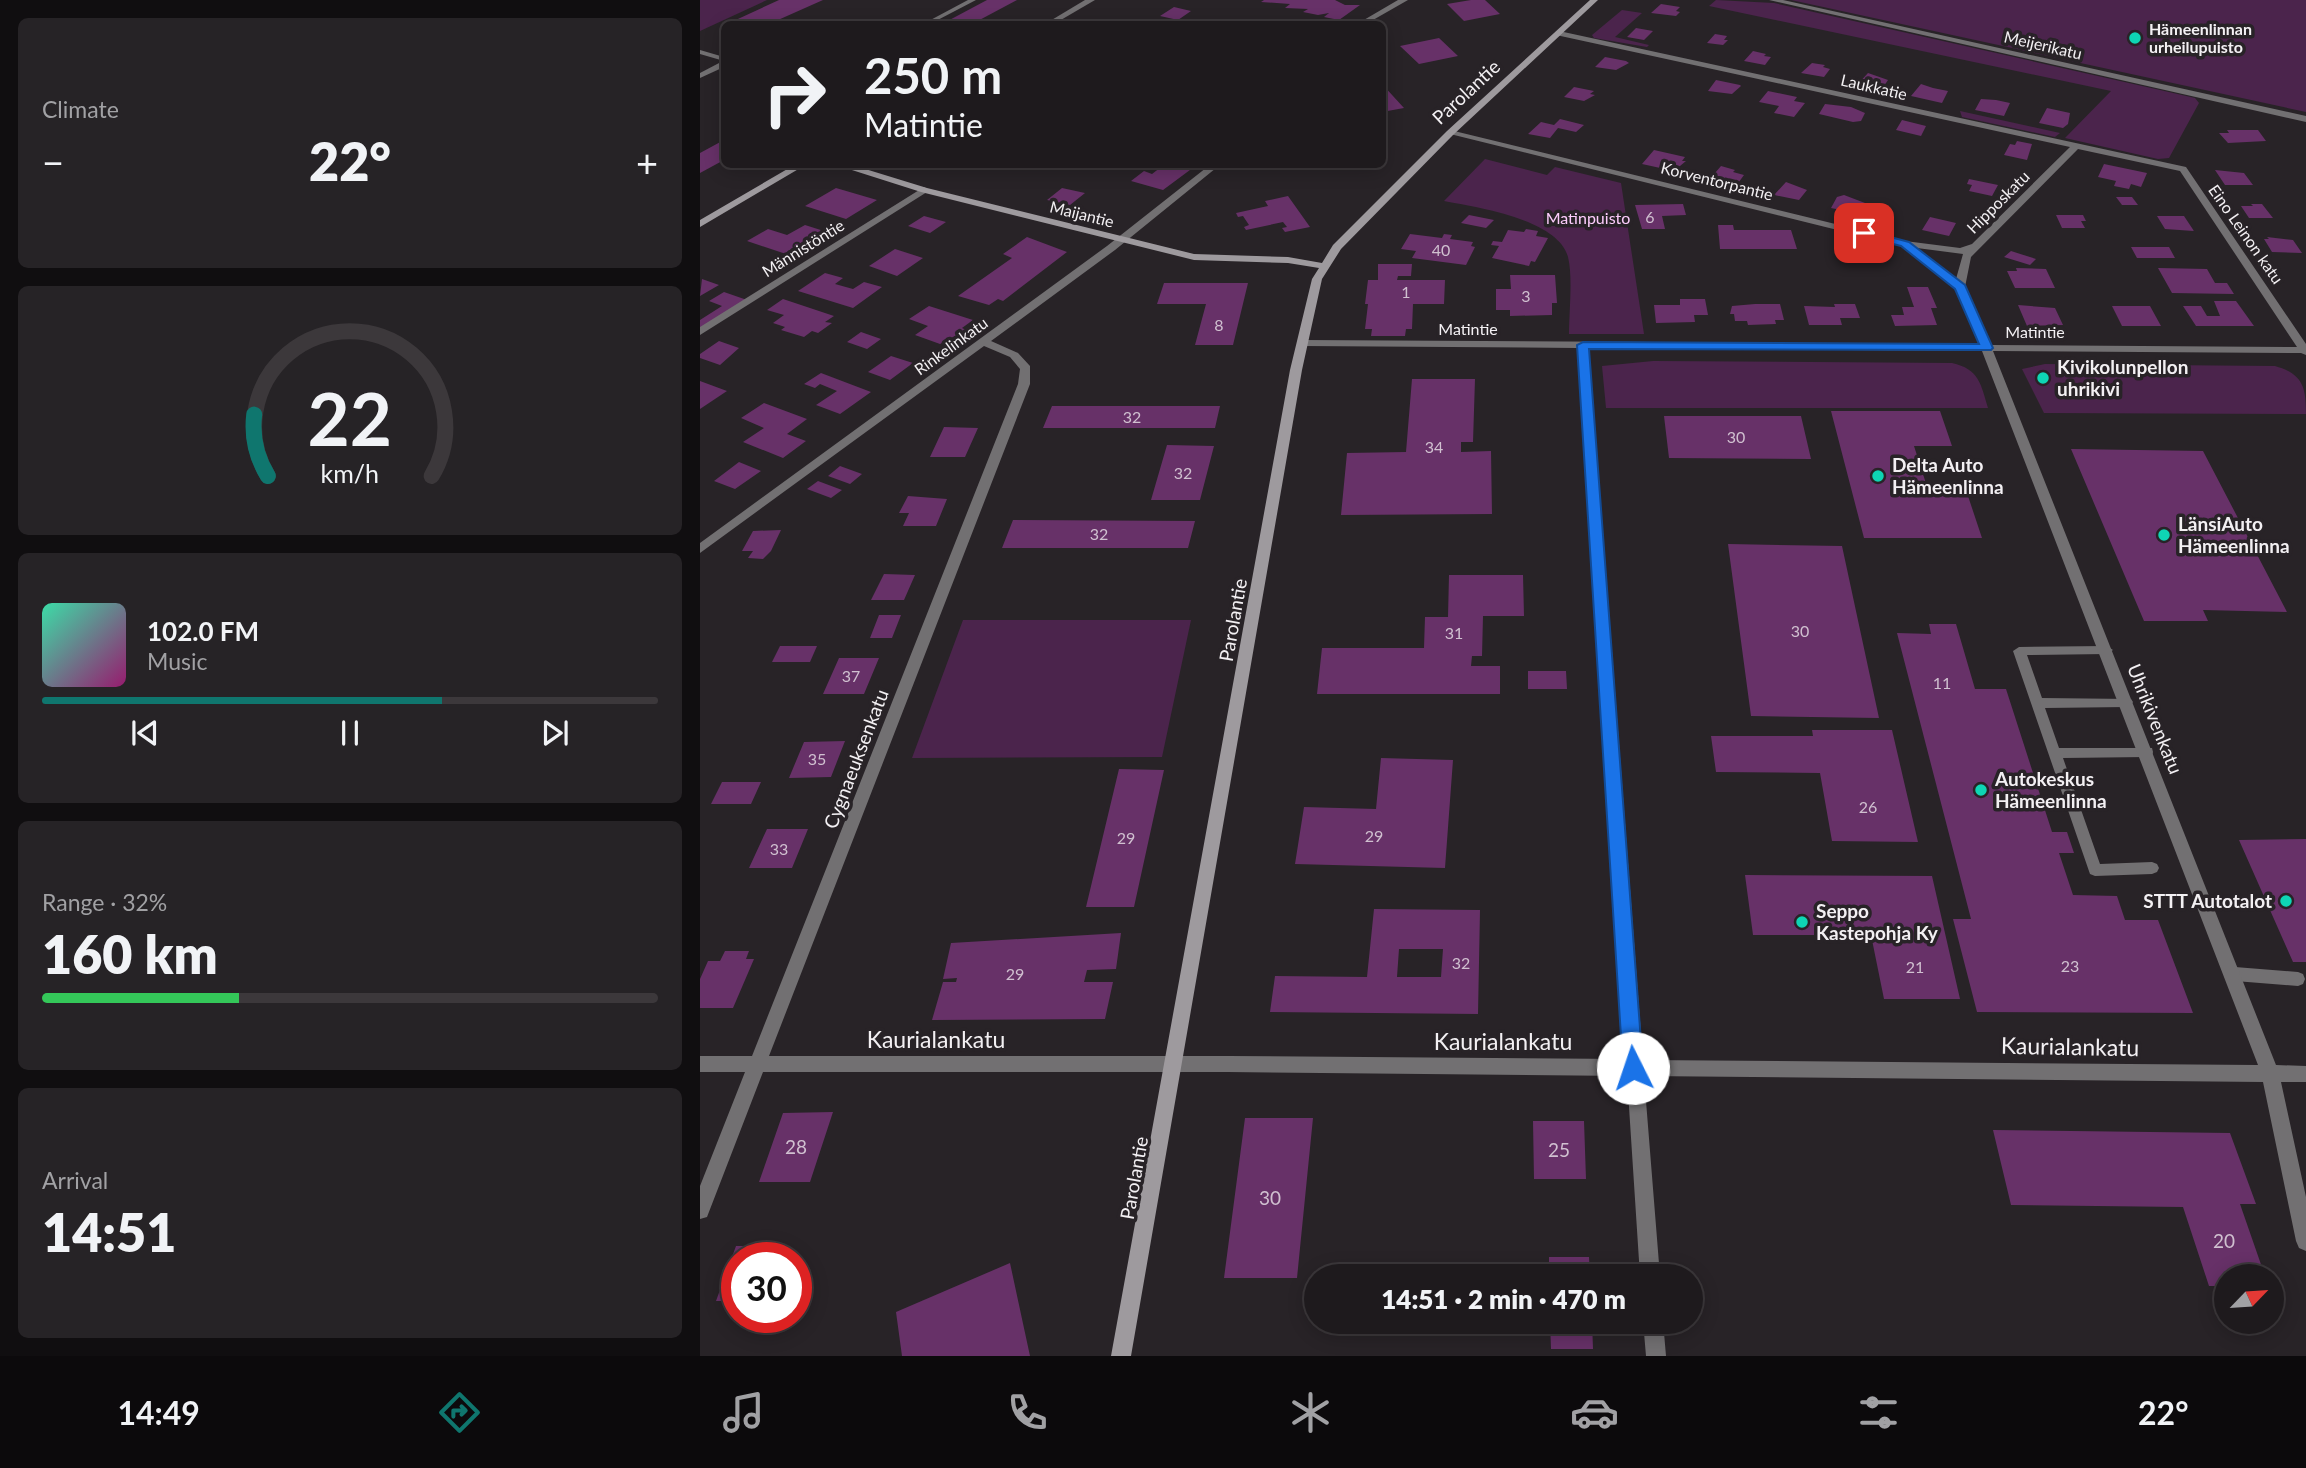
<!DOCTYPE html>
<html lang="en">
<head>
<meta charset="utf-8">
<style>
  :root { --surface:#1e1a1d; --page:#262326; --text:#f1f3f6; --muted:#a1a1a4; --line:#3c383b; --accent:#0f766e }
  body { margin:0; font-family:Lato,sans-serif; background:var(--page); color:var(--text); height:100vh; display:flex; flex-direction:column; font-size:26px; white-space:nowrap }
  * { box-sizing:border-box; margin:0 }
  p { font-size:23px; color:var(--muted) }
  .icon { flex:none; width:38px; height:38px; fill:none; stroke:currentColor; stroke-width:2; stroke-linecap:round; stroke-linejoin:round }
  .map { position:relative; flex:1; overflow:hidden }
  .side { display:flex; flex-direction:column; gap:18px; padding:18px; background:#100e10; width:700px }
  .side>* { flex:none }
  .hud { position:absolute; left:21px; top:21px; width:665px; height:147px; border-radius:10px; box-shadow:0 4px 18px #0003,0 0 0 2px var(--line); background:#1e1a1d; color:var(--text); overflow:hidden }
  .needle { width:46px; rotate:65deg }
  .fabs { position:absolute; left:1514px; top:1264px; display:grid; gap:14px }
  .fabs a { display:grid; place-items:center; width:70px; height:70px; border-radius:50%; background:var(--surface); box-shadow:0 4px 18px #0003,0 0 0 2px var(--line); font-size:35px }
  .speed { position:absolute; left:21px; top:1242px; display:flex; gap:14px; font-size:35px; font-weight:700; text-align:center }
  .speed>* { display:grid; place-content:center; width:91px; height:91px; border-radius:50%; background:var(--surface); box-shadow:0 4px 18px #0003,0 0 0 2px var(--line); line-height:1 }
  .speed .limit { border:10px solid #d22; background:#fff; color:#111 }
  .pin { position:absolute; display:grid; place-items:center; width:60px; height:60px; color:#fff; margin:-30px; border-radius:14px; box-shadow:0 4px 10px #0006 }
  .me { position:absolute; width:77px; margin:-38px; rotate:356deg; stroke-linejoin:round; filter:drop-shadow(0 0 5px #0008) }
  .turn { display:flex; align-items:center; gap:24px; height:147px; padding:0 28px; font-size:32px }
  .turn .icon { width:91px; height:91px; stroke-width:2.5 }
  .turn b { display:block; font-size:49px; line-height:60px }
  .big { font-size:52px; font-weight:800; line-height:1.1 }
  .side .tile { flex:1; display:flex; flex-direction:column; justify-content:center; gap:10px; min-width:0; padding:0 24px; border-radius:10px; background:var(--page) }
  .side .dial { align-items:center; gap:0 }
  .dial svg { height:182px; overflow:visible; fill:none; stroke:var(--line); stroke-width:7; stroke-linecap:round; text-anchor:middle }
  .dial text { fill:var(--text); stroke:none }
  .song { display:flex; align-items:center; gap:21px }
  .cover { width:84px; height:84px; border-radius:10px; background:linear-gradient(135deg,hsl(160 70% 55%),hsl(320 70% 35%)) }
  .played { height:7px; border-radius:4px; background:linear-gradient(90deg,var(--accent) 65%,var(--line) 65%) }
  .keys { display:flex; justify-content:space-around; direction:ltr }
  .heat { display:flex; justify-content:space-between; align-items:center; font-size:38px; direction:ltr }
  .charge { height:10px; border-radius:5px; background:linear-gradient(90deg,#34c759 32%,var(--line) 0) }
  .trip { position:absolute; left:604px; top:1264px; width:399px; height:70px; border-radius:35px; background:var(--surface); box-shadow:0 4px 18px #0003,0 0 0 2px var(--line); font-weight:800; line-height:70px; text-align:center }
  .menu { display:flex; height:112px; justify-content:space-around; align-items:center; background:#0c0a0c; color:var(--muted) }
  .menu .icon { width:49px; height:49px }
  .menu .selected { color:var(--accent) }
  .menu b { font-size:32px; color:var(--text) }
  main { display:flex; flex:1; min-height:0 }
  .map>svg:first-child { display:block }
  .green { fill:#4b244c }
  .building { fill:#673168; fill-rule:evenodd }
  .lines { fill:none; stroke-linecap:round; stroke-linejoin:round }
  .service { fill:#727072; fill-rule:evenodd }
  .minor { fill:#727072; fill-rule:evenodd }
  .tertiary { fill:#727072; fill-rule:evenodd }
  .secondary { fill:#9e9a9e; fill-rule:evenodd }
  .route { fill:#1a73e8; stroke:#114b97; stroke-width:2 }
  .poi-dot { fill:#0ed5b4; stroke:#282327; stroke-width:2.5 }
  .labels { text-anchor:middle; stroke-width:7; stroke-linejoin:round; paint-order:stroke }
  .far-poi-label { font-size:16px; font-weight:bold; fill:#f3f0f3; stroke:#282327; text-anchor:start }
  .far-street-label { font-size:16px; fill:#f3f0f3; stroke:#282327 }
  .number-label { font-size:16px; fill:#d0c0d0 }
  .far-park-label { font-size:16px; fill:#fcccfc; stroke:#282327 }
  .street-label { font-size:19px; fill:#f3f0f3; stroke:#282327 }
  .poi-label { font-size:19px; font-weight:bold; fill:#f3f0f3; stroke:#282327; text-anchor:start }
  .near-number-label { font-size:19px; fill:#d0c0d0 }
  .near-street-label { font-size:23px; fill:#f3f0f3; stroke:#282327 }
</style>
</head>
<body>
<main>
<section class="side">
<div class="tile"><p>Climate</p>
<div class="heat"><a>−</a><b class="big">22°</b><a>+</a></div>
</div>
<div class="tile dial"><svg viewBox="0 0 100 80">
<path d="M14 69A42 42 0 1 1 86 69"/>
<path d="M14 69A42 42 0 0 1 8 42" stroke="#0f766e"/>
<text x="50" y="56" font-size="32" font-weight="700">22</text>
<text x="50" y="72" font-size="11">km/h</text>
</svg></div>
<div class="tile">
<div class="song"><i class="cover"></i><div><b>102.0 FM</b><p>Music</p></div></div>
<div class="played"></div>
<div class="keys"><svg class="icon" aria-label="previous" viewBox="0 0 24 24"><path d="M18 5L8 12l10 7zM5 5v14"/></svg><svg class="icon" aria-label="pause" viewBox="0 0 24 24"><path d="M8 5v14M16 5v14"/></svg><svg class="icon" aria-label="next" viewBox="0 0 24 24"><path d="M6 5l10 7-10 7zM19 5v14"/></svg></div>
</div>
<div class="tile"><p>Range · 32%</p><b class="big">160 km</b><div class="charge"></div></div>
<div class="tile"><p>Arrival</p><b class="big">14:51</b></div>
</section>
<div class="map">
<svg width="1606" height="1356" viewBox="0 0 1606 1356">
  <rect width="100%" height="100%" fill="#282327"/>
  <path class="green" d="M0,0H67L0,31Z
    M1016,0L1074,3L1460,90L1495,98L1499,103L1469,158L1458,159L1365,138L1411,91L1009,6Z
    M1091,0H1606V112Z
    M922,10L942,13L915,37L949,45L947,47L894,38L892,35Z
    M1260,111L1360,133L1355,137L1262,117Z
    M785,159L847,175L855,167L921,183L944,334H869C869,312 873,277 868,257C858,219 776,207 744,201Z
    M953,361L1252,363C1279,369 1281,384 1288,408H906L902,366Z
    M1345,364L1575,366C1603,374 1606,387 1606,414L1344,413L1322,369Z
    M263,620H491L462,757L212,758Z"/>
  <path class="building" d="M79,0H123L69,24H27Z
    M287,0H317L272,24H242Z
    M564,0H635L645,5H660L639,20L624,17L629,13L618,15L603,12L608,9L585,8L590,4L561,2Z
    M771,0H785L800,14L764,21L747,4Z
    M961,4L980,7L976,11L980,12L976,16L951,13Z
    M474,7L491,11L478,20L460,16Z
    M936,28L953,31L944,40L927,37Z
    M1015,34L1027,36L1024,40H1028L1023,45L1007,43Z
    M739,38L758,56L719,64L700,46Z
    M1053,51L1066,54L1064,56L1071,57L1065,65L1044,61Z
    M905,57L926,61L929,63L916,70L895,67Z
    M1112,63L1125,65L1123,67L1130,69L1124,77L1101,73Z
    M1168,73L1188,80L1182,89L1157,85Z
    M1016,80L1040,85L1041,86L1032,94L1008,91Z
    M682,84L704,108L682,112Z
    M1221,84L1233,88L1248,91L1242,103L1211,96Z
    M874,87L894,91L890,94L895,95L884,101L864,97Z
    M1068,91L1097,97L1094,101L1105,103L1094,117L1074,113L1079,106L1059,102Z
    M1281,99L1296,100L1310,103L1304,116L1275,110Z
    M1125,104L1151,107L1165,113L1161,121L1153,122L1119,114Z
    M1347,108L1370,113L1368,124L1363,128L1339,123Z
    M860,119L884,125L876,132L858,128L850,138L828,134L841,122L854,125Z
    M1202,120L1226,126L1221,136L1196,130Z
    M1527,130H1558L1566,141L1528,143L1519,133H1529Z
    M24,140V160L0,173V153Z
    M1317,141L1332,144L1327,160L1304,155L1310,144L1315,145Z
    M954,150L985,157L982,161H986L974,171L942,164Z
    M465,164L494,167L463,190L431,181L444,171L452,174Z
    M1404,164L1447,173L1441,187L1431,184L1429,189L1414,186L1416,181L1398,177Z
    M1021,166L1035,170L1033,172L1044,175L1036,186L1009,180Z
    M1515,170L1544,173L1553,185H1525Z
    M1269,179L1298,185L1292,196L1269,191L1272,185L1267,184Z
    M1086,182L1107,190L1099,200L1074,195Z
    M136,188L177,200L146,219L105,206Z
    M362,188L385,193L370,205L347,200Z
    M1144,195L1165,203L1159,214L1131,208L1137,197Z
    M588,196L610,227L585,232L582,228L587,227L583,222L546,230L544,227L549,225L543,216L538,217L536,213L568,206L565,201Z
    M1416,197H1432L1438,205H1422Z
    M983,204L986,215L962,216L965,229H942L935,205Z
    M1551,204H1562L1573,218H1549L1541,206H1553Z
    M769,215L794,220L786,228L761,223Z
    M1356,215H1383L1386,221H1381L1385,228H1362Z
    M224,216L246,222L230,233L208,226Z
    M1457,216H1484L1494,231L1465,229Z
    M1230,217L1256,223L1249,236L1222,230Z
    M105,225L127,232L89,255L47,241L68,229L87,235Z
    M1018,225H1033L1034,230H1091L1097,249H1020Z
    M826,229L838,231L836,236L848,238L835,262L831,261L829,266L792,258L799,246L791,245L793,241L802,242L808,230L824,232Z
    M710,234L742,238L744,234L752,235L750,239L773,242L771,246L775,247L766,265L712,258L716,251L701,249Z
    M327,237L367,252L303,301L298,299L289,305L258,296L312,258L303,254Z
    M1567,237L1593,240L1602,253L1572,252L1564,239H1569Z
    M1431,247H1469L1475,258H1437Z
    M195,249L223,258L197,276L169,266Z
    M1311,251L1336,259L1330,265L1304,257Z
    M678,264H712L711,276H698L697,280H745L744,304H713L712,329H706L705,336H671L672,329H665L668,304H665L668,280H678Z
    M1316,268L1346,269L1355,288H1315L1307,271H1317Z
    M1458,268L1507,269L1515,283H1527L1534,294L1472,293Z
    M125,273L143,278L135,284L153,289L164,282L182,287L153,308L98,291Z
    M810,275H855L857,303H852V315L810,316V310H796V289H811Z
    M2,279L19,285L0,296Z
    M464,283H548L533,345H495L506,304H457Z
    M1207,287H1228L1237,308H1231L1237,325L1195,326L1191,315H1204L1202,307H1214Z
    M24,292L47,300L0,330V320L22,306L9,301Z
    M83,299L134,316L125,322L132,323L118,333L112,331L104,337L81,330L85,327L73,323L84,315L67,310Z
    M980,299H1005L1008,315H994L995,322L956,323L954,305H980Z
    M1514,301H1536L1554,326H1496L1483,306H1501L1507,316H1520Z
    M1055,304H1080L1084,320H1075L1076,324L1048,325L1047,321H1035L1034,314H1030L1032,306Z
    M1134,304H1155L1160,318H1140L1142,325H1109L1104,306L1135,307Z
    M1318,305L1355,308L1363,325L1327,326Z
    M229,306L273,320L262,328L266,330L240,344L215,335L228,326L209,319Z
    M1412,306H1450L1461,326H1422Z
    M161,332L181,339L167,349L147,342Z
    M19,341L39,348L20,365L0,358V354Z
    M191,356L213,363L190,380L168,372Z
    M121,373L171,392L140,414L116,405L137,391L120,384L115,388L104,384Z
    M712,379H775L773,442H761V452L791,451L792,514L641,515L647,453L706,452Z
    M0,381L27,391L0,409Z
    M64,403L107,419L87,434L106,441L83,458L43,442L64,428L41,418Z
    M352,406H520L515,428H343Z
    M1131,411H1240L1252,446H1214L1230,496H1268L1282,538H1164Z
    M964,416H1101L1111,459L969,458Z
    M244,427L278,428L265,457H230Z
    M467,445L514,446L500,500H451Z
    M1371,449L1503,451L1587,612L1503,610L1508,621H1444Z
    M39,462L61,471L35,489L14,481Z
    M140,466L162,474L150,484L128,476Z
    M118,481L142,490L131,498L107,489Z
    M208,496L247,499L236,526H203L209,513H199Z
    M313,520L495,521L488,548H302Z
    M81,530L71,551L63,559L48,558L53,551H42L53,531Z
    M1028,544L1142,546L1179,718L1051,716Z
    M184,574L215,575L204,600H171Z
    M749,575H823L824,616H783L782,656H772L771,666H800V694H617L622,648H724L725,617H748Z
    M179,615H201L192,638H170Z
    M1229,624H1256L1275,689H1306L1352,832H1367L1374,853H1359L1373,895L1417,896L1425,920H1458L1493,1013L1277,1012L1253,919H1271L1197,633L1231,634Z
    M80,646H117L110,662H72Z
    M139,658H179L164,694H123Z
    M828,671H866L867,689H828Z
    M1112,730H1192L1218,842L1132,841L1120,773L1016,772L1011,736H1113Z
    M145,741L131,777L89,778L104,742Z
    M681,758L753,760L745,868L595,864L604,807L676,809Z
    M419,769L464,770L434,907H386Z
    M22,782H61L51,804H11Z
    M67,829H108L92,868H49Z
    M1606,839V962H1593L1539,840Z
    M1045,875L1232,876L1260,999H1184L1171,935H1053Z
    M674,909L780,910L778,1014L570,1012L575,976L667,977ZM699,949H743L741,977H697Z
    M421,933L416,969L387,970L384,982H413L405,1019L232,1020L243,982H256L257,978L243,979L251,943Z
    M25,951H49L46,959H54L33,1008H0V979L8,961H20Z
    M133,1112L110,1182H59L83,1113Z
    M545,1118H613L597,1278H524Z
    M833,1121H884L886,1179H834Z
    M1293,1130L1530,1133L1556,1204H1540L1565,1276H1526V1286H1509L1483,1207L1311,1205Z
    M36,1246H82L77,1258H37V1301H16Z
    M849,1257H889L890,1276H849Z
    M310,1263L330,1356H202L196,1312Z
    M850,1321H892L893,1349H851Z"/>
  <g class="lines">
    <path class="service" d="M268,0H276L230,24H223Z
      M0,50L24,57V61L0,54Z
      M21,62H24V67L0,78V73Z
      M1407,646L1413,650L1407,654L1327,655L1342,698L1431,699L1433,702L1431,705L1427,707L1345,708L1359,748H1452L1453,752L1452,756L1447,757L1363,758L1400,864L1452,862L1457,864L1459,868L1457,872L1452,874L1395,876L1390,874L1313,651L1319,647Z
      M1535,967L1598,972L1603,974L1605,979L1603,984L1598,986L1535,981L1530,979L1528,974L1530,969Z"/>
    <path class="minor" d="M698,0H708L666,24H657Z
      M1069,0H1083L1606,116V122Z
      M859,31L1486,167L1606,344V355L1601,353L1293,351L1576,1065L1606,1066V1082H1581L1606,1197V1251L1599,1248L1596,1241L1563,1082L944,1076L960,1276H940L927,1076L528,1072H63L7,1217L0,1219V1186L45,1072H0V1056H52L318,384L320,369L310,357L284,346L0,553V543L407,246L511,164H521L415,250L291,341L318,353L330,366V384L69,1056H528L926,1059L878,348L602,346L597,343L602,340L1279,344L1255,289L1202,246L746,133L750,130L1205,241L1260,248L1272,244L1370,147L856,35L855,33ZM1378,149L1480,171L1597,347L1290,345L1265,287L1271,257ZM1217,248L1263,254L1256,279ZM889,348L1282,351L1558,1065L943,1060Z
      M224,187L229,190L227,192L0,335V327Z
      M943,1321H963L966,1356H946Z"/>
    <path class="tertiary" d="M385,0H395L354,24H345Z"/>
    <path class="secondary" d="M890,0H898L753,135L641,249L622,279L602,370L431,1356H411L590,370L612,279L619,268L588,263L494,260L221,192L133,164H149L227,188L494,254L588,257L622,263L633,245L747,131Z
      M96,164H107L0,227V220Z"/>
  </g>
  <path class="route" d="M1164,230L1209,242L1265,285L1293,348L1291,350L889,349L943,1068L941,1074L933,1077L926,1074L923,1068L877,345L883,342L1279,344L1255,289L1201,246L1160,236V231Z"/>
  <g class="poi-dot">
    <circle cx="1435" cy="38" r="7"/>
    <circle cx="1343" cy="378" r="7"/>
    <circle cx="1178" cy="476" r="7"/>
    <circle cx="1464" cy="535" r="7"/>
    <circle cx="1281" cy="790" r="7"/>
    <circle cx="1586" cy="901" r="7"/>
    <circle cx="1102" cy="922" r="7"/>
  </g>
  <g class="labels">
    <g class="far-poi-label">
      <text x="1449" y="35">Hämeenlinnan<tspan x="1449" dy="18">urheilupuisto</tspan></text>
    </g>
    <g class="far-street-label">
      <text transform="translate(1343 45) rotate(13)" y="6">Meijerikatu</text>
      <text transform="translate(1174 87) rotate(13)" y="6">Laukkatie</text>
      <text transform="translate(1017 181) rotate(14)" y="6">Korventorpantie</text>
      <text transform="translate(1298 202) rotate(-45)" y="6">Hipposkatu</text>
      <text transform="translate(382 214) rotate(14)" y="6">Maijantie</text>
      <text transform="translate(1546 234) rotate(55)" y="6">Eino Leinon katu</text>
      <text transform="translate(103 248) rotate(-32)" y="6">Männistöntie</text>
      <text x="768" y="335">Matintie</text>
      <text x="1335" y="338">Matintie</text>
      <text transform="translate(251 346) rotate(-36)" y="6">Rinkelinkatu</text>
    </g>
    <g class="number-label">
      <text x="950" y="223">6</text>
      <text x="741" y="256">40</text>
      <text x="706" y="298">1</text>
      <text x="826" y="302">3</text>
      <text x="519" y="331">8</text>
      <text x="432" y="423">32</text>
      <text x="1036" y="443">30</text>
      <text x="734" y="453">34</text>
      <text x="483" y="479">32</text>
      <text x="399" y="540">32</text>
      <text x="1100" y="637">30</text>
      <text x="754" y="639">31</text>
      <text x="151" y="682">37</text>
      <text x="1242" y="689">11</text>
      <text x="117" y="765">35</text>
      <text x="1168" y="813">26</text>
      <text x="674" y="842">29</text>
      <text x="426" y="844">29</text>
      <text x="79" y="855">33</text>
      <text x="761" y="969">32</text>
      <text x="1370" y="972">23</text>
      <text x="1215" y="973">21</text>
      <text x="315" y="980">29</text>
    </g>
    <g class="far-park-label">
      <text x="888" y="224">Matinpuisto</text>
    </g>
    <g class="street-label">
      <text transform="translate(766 92) rotate(-43)" y="7">Parolantie</text>
      <text transform="translate(533 620) rotate(-80)" y="7">Parolantie</text>
      <text transform="translate(1455 719) rotate(68)" y="7">Uhrikivenkatu</text>
      <text transform="translate(156 759) rotate(-69)" y="7">Cygnaeuksenkatu</text>
      <text transform="translate(434 1178) rotate(-80)" y="7">Parolantie</text>
    </g>
    <g class="poi-label">
      <text x="1357" y="374">Kivikolunpellon<tspan x="1357" dy="22">uhrikivi</tspan></text>
      <text x="1192" y="472">Delta Auto<tspan x="1192" dy="22">Hämeenlinna</tspan></text>
      <text x="1478" y="531">LänsiAuto<tspan x="1478" dy="22">Hämeenlinna</tspan></text>
      <text x="1295" y="786">Autokeskus<tspan x="1295" dy="22">Hämeenlinna</tspan></text>
      <text x="1572" y="908" text-anchor="end">STTT Autotalot</text>
      <text x="1116" y="918">Seppo<tspan x="1116" dy="22">Kastepohja Ky</tspan></text>
    </g>
    <g class="near-number-label">
      <text x="96" y="1154">28</text>
      <text x="859" y="1157">25</text>
      <text x="570" y="1205">30</text>
      <text x="1524" y="1248">20</text>
    </g>
    <g class="near-street-label">
      <text x="236" y="1048">Kaurialankatu</text>
      <text x="803" y="1050">Kaurialankatu</text>
      <text transform="translate(1370 1047) rotate(1)" y="8">Kaurialankatu</text>
    </g>
  </g>
</svg>
<div class="fabs">
<a><svg class="needle" viewBox="-14 -14 28 28"><path d="M0-13l5 13h-10z" fill="#e53935"/><path d="M0 13l5-13h-10z" fill="#a1a1a4"/></svg></a>
</div>
<div class="speed"><div class="limit">30</div></div>
<div class="pin" style="left:1164px;top:233px;background:#d93025"><svg class="icon" aria-label="arrive" viewBox="0 0 24 24"><path d="M6 21V4h12l-3 4 3 4H6"/></svg></div>
<svg class="me" style="left:933px;top:1068px" viewBox="-20 -20 40 40"><circle r="19" fill="#fff"/><path d="M0-13L10 11 0 6-10 11z" fill="#1a73e8"/></svg>
<div class="trip">14:51 · 2 min · 470 m</div>
<div class="hud">
<div class="turn"><svg class="icon" aria-label="right" viewBox="0 0 24 24"><path d="M7 20v-9h11M14 6l5 5-5 5"/></svg><div><b>250 m</b>Matintie</div></div>
</div>
</div>
</main>
<nav class="menu">
<b>14:49</b>
<svg class="icon selected" aria-label="directions" viewBox="0 0 24 24"><path d="M12 3l9 9-9 9-9-9zM9 14v-3h6M13 9l2 2-2 2"/></svg>
<svg class="icon" aria-label="music" viewBox="0 0 24 24"><path d="M9 18V5l10-2v13"/><circle cx="6" cy="18" r="3"/><circle cx="16" cy="16" r="3"/></svg>
<svg class="icon" aria-label="phone" viewBox="0 0 24 24"><path d="M5 4h4l2 5-3 2q2 4 5 5l2-3 5 2v4C11 20 4 13 5 4z"/></svg>
<svg class="icon" aria-label="climate" viewBox="0 0 24 24"><path d="M12 3v18M4 7l16 10M4 17L20 7"/></svg>
<svg class="icon" aria-label="car" viewBox="0 0 24 24"><path d="M5 17H2v-5l4-1 3-4h7l3 4 3 1v5h-3M9 17h6M6 11h13"/><circle cx="7" cy="17" r="2"/><circle cx="17" cy="17" r="2"/></svg>
<svg class="icon" aria-label="filters" viewBox="0 0 24 24"><path d="M4 7h16M4 17h16"/><circle cx="9" cy="7" r="2"/><circle cx="15" cy="17" r="2"/></svg>
<b>22°</b>
</nav>
</body>
</html>
